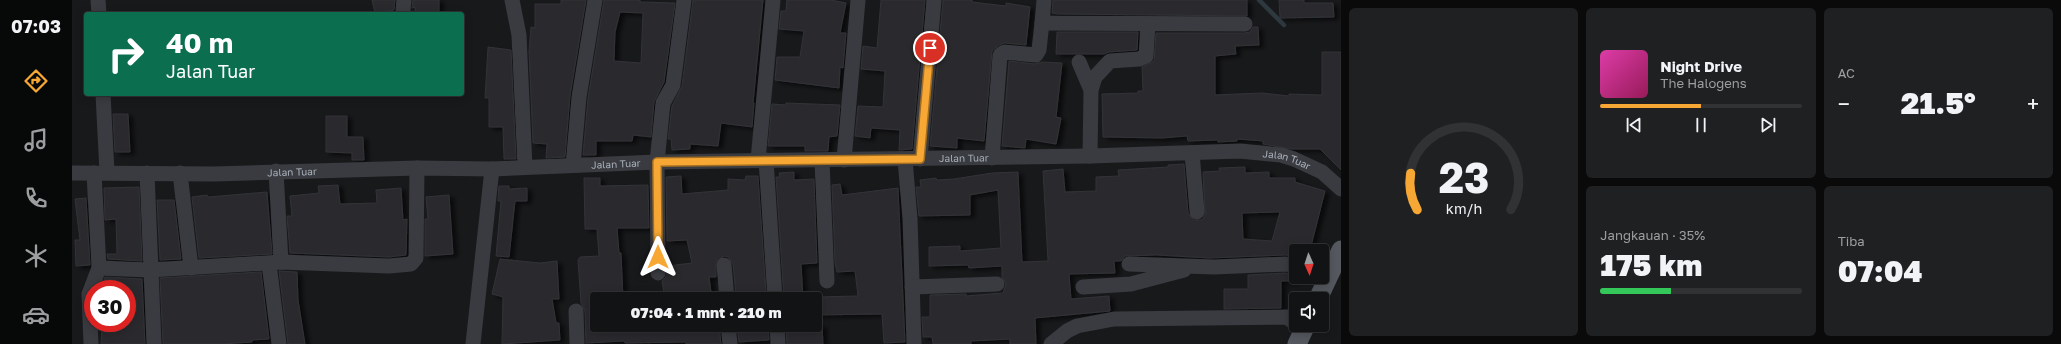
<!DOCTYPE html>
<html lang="id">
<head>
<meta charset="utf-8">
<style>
  :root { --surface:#121314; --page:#1f2022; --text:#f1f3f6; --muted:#9c9ea0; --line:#313234; --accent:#f7a734 }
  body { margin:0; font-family:"Golos Text",sans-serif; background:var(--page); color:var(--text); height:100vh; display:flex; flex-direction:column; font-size:15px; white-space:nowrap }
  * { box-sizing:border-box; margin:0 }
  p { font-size:13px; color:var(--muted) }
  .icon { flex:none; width:22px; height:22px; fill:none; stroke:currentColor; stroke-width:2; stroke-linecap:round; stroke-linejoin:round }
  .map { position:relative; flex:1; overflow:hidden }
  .side { display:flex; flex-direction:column; gap:8px; padding:8px; background:#0a0a0b; width:720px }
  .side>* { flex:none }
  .banner { position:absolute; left:12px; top:12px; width:380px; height:84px; border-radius:4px; box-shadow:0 2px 10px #0003,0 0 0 1px var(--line); background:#0b6e4f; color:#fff; overflow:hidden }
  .needle { width:26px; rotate:177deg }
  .fabs { position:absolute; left:1217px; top:244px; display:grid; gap:8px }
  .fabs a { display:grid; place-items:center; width:40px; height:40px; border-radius:4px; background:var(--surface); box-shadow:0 2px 10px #0003,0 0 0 1px var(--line); font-size:20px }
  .speed { position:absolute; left:12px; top:280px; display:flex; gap:8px; font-size:20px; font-weight:700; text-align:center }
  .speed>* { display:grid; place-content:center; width:52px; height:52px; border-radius:50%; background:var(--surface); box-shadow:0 2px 10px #0003,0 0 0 1px var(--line); line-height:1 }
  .speed .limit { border:6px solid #d22; background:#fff; color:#111 }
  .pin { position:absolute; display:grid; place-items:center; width:34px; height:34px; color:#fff; margin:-17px; border:2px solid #fff; border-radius:50%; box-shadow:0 1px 4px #0007 }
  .me { position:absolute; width:44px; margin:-22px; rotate:0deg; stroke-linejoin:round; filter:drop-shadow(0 0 3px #0008) }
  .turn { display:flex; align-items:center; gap:14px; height:84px; padding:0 16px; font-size:18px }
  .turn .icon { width:52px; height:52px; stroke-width:2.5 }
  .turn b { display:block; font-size:28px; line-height:34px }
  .big { font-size:30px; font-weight:800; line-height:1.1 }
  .side .tile { flex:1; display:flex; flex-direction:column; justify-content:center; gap:6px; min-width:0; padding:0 14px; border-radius:6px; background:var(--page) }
  .side .dial { align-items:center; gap:0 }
  .dial svg { height:104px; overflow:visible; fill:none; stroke:var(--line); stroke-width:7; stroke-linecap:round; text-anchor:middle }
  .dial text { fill:var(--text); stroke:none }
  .song { display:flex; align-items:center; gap:12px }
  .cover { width:48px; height:48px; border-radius:6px; background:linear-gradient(135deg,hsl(320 70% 55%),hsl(330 70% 35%)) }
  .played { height:4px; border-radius:2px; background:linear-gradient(90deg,var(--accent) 50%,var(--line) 50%) }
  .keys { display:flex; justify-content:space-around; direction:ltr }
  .heat { display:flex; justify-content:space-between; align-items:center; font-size:22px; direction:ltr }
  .charge { height:6px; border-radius:3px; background:linear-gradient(90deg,#34c759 35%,var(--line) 0) }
  .side .tiles { flex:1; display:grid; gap:8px; grid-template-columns:repeat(3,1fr) }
  .tile:first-child { grid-row:span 2 }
  .trip { position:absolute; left:518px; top:292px; width:232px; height:40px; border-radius:4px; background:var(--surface); box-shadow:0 2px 10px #0003,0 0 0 1px var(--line); font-weight:800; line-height:40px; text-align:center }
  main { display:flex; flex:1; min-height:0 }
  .menu { display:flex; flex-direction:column; width:72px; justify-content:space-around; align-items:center; background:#070808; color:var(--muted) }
  .menu .icon { width:28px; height:28px }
  .menu .active { color:var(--accent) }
  .menu b { font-size:18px; color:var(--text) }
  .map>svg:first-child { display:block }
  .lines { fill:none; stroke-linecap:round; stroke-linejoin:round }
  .stream { stroke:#2e393f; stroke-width:4.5 }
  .building { fill:#2b2c2f; stroke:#323337; fill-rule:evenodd; filter:url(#shadow) }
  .minor { stroke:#393b40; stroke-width:15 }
  .major { stroke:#55585f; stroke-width:19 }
  .route-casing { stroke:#a16d22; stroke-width:10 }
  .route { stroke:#f7a734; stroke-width:7 }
  .labels { text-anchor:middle; stroke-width:4; stroke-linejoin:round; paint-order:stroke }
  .street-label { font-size:10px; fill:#aab1bb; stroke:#131416 }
</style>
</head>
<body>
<main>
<nav class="menu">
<b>07:03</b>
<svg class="icon active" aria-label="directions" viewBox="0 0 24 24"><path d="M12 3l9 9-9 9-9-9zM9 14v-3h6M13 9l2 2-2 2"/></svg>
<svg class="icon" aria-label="music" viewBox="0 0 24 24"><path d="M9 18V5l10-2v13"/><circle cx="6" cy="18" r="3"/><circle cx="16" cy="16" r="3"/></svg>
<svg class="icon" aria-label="phone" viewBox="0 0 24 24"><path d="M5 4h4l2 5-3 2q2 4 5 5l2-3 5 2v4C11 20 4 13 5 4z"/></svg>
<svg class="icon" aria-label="climate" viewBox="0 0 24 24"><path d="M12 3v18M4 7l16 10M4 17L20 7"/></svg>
<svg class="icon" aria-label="car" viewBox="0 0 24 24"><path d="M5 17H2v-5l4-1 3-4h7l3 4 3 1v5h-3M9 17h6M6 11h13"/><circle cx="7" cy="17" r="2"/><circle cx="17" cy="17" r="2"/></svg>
</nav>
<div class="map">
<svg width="1269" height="344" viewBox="0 0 1269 344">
  <defs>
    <filter id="shadow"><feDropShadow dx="4.5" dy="2.5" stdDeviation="2" flood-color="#0009"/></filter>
  </defs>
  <rect width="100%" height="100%" fill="#18191b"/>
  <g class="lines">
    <path class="stream" d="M1187,0L1212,25"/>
  </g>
  <path class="building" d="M300,0H323L322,10L303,13Z
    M341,0H367V13H343V7L340,8Z
    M489,0H514L498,96L493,157L474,158L475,144L461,143L457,51L459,27L463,28V4H489Z
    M532,0H568V2L603,3L592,82L582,102L579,137L561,135L560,141H524V155H511L516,98ZM548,12L571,13L569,63L542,61L543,32Z
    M621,0H691L681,103H682L680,127L649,123L646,146L618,144V149L600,150L599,139H596L600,106L610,86Z
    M715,0H759L774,3L768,33H774L771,68L768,67L767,88L703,80L705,57H728L732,31L707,29L709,11H714Z
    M809,0H853L840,149L827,150L828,130L799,128L798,138L783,136L786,106L811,107L813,71L789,69L791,46L805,48Z
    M871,0H900V2L934,6V3L958,7L954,45L932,43L927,45L920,51L912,141L885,138V148L858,146Z
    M981,0H1175V16L986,14L980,13Z
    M1207,0H1232V3H1261L1262,17L1208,18Z
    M1181,27H1186L1187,45L1163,46L1164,54L1143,56V95L1190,93L1217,96V94L1250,95V52H1269V170L1248,149H1219L1191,144V141L1165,139V141L1146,142V140L1116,141L1115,136L1090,138L1031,137L1030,94L1066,93V91H1071L1070,67L1082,61L1084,33H1173L1178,32Z
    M985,32H1066L1065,50L1037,52L1032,54H984Z
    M416,47L439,50L444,159H432L431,127H417V98H413Z
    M937,61L963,64L970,62L990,63L984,117L989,118L984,144L954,139L953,148L930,146Z
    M714,103L768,105L765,136L757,137L756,151H733V146H696L700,104L714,105Z
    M41,114H56L58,152H43Z
    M254,116H275V137H291L292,160H280V153L254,152Z
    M1112,164L1116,213L1122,220H1130L1133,215L1131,172L1148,171L1147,168L1173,167V173L1197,172V178H1223V182L1253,191L1239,246L1230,243L1229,251H1224V257L1214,255L1137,258L1085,255L1053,256L1049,261H1042L1043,273L997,274L999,299L1037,296L1038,311L963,318L964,344H938V339L899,341V344H861L860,337H851L850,317H858V295L894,294V296L931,293L934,284L930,277V266L897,268L896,265L857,266V247L888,246V251L929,248L926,190L898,195V215L847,216L844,187H849L848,180L864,178L865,180L882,179L920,173L946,172L950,262L976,261L971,171L991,169L993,192L1024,191V177L1047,176L1046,170L1096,167V165ZM1208,212L1200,241L1171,239L1170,213Z
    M722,172V180L742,179L745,263L729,264L731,299H712L704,177H708L707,173Z
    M609,176L610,194L656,190V179L673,180L674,176H686L694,292L664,295L661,264L656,257L652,256L644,262V277H637L640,299H593L590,281L594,277L595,266L620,263L615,240L595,241L594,177Z
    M512,178H528V186L576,185L577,228H545L547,253H549L551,299H525V325H647L649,344H614V342L553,343L552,341L514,343L513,311L509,303L506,260L508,257L527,256L525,229H513Z
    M768,184L770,195L826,188L833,342L812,343L810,314L743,315V297L786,296L783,271L765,272L763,263L760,185Z
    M266,185L268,204L305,203L304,190L329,188L331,220L335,219L334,255L317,257L218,253L215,216H220L218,196L247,193L246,186Z
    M427,186H437V189L455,188V201H443L437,257L424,256L429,201H426Z
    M67,187L70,261L36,259L35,254H45L44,219L33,220L32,188Z
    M195,192L200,254L127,258L120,197L135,195L136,197Z
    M377,195L381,254L353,256V219H356L354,197Z
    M14,198L18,265L4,266L3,240H8L3,199Z
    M85,200H102L109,259L88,260Z
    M428,259L468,263L485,261L487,299H480L484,323H487L488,340L430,344L431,297L420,294Z
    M207,271L225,272L226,300L233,344H216Z
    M189,272L197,339L180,340V342L150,344H91L88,278Z
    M1213,273L1224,275V281H1209V308L1152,309V289H1176V275Z
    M33,277L70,279L73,344H29L30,325H50V323H55V289H29Z
    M665,325H696L697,340L667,342Z
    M714,325H750L751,344H715Z"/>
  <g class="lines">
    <g class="minor">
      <path d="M26,0L27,14"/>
      <path d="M440,0L447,35L453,167"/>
      <path d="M972,0L970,23L1173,24"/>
      <path d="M331,10L332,0"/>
      <path d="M1007,62L1019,90"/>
      <path d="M31,94L35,172"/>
      <path d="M1120,153L1125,212"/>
      <path d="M1018,156L1019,90L1023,77L1038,61L1067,59L1074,56L1076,24"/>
      <path d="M920,158L928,55L932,52L964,55L967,50L970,23"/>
      <path d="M833,159L838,219L842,344"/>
      <path d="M848,159L862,0"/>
      <path d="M686,160L701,0"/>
      <path d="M694,160L703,299"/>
      <path d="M772,160L786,0"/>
      <path d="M750,161L755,281"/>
      <path d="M501,165L507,97L523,0"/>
      <path d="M204,171L209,262"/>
      <path id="s1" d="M0,173L142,174L345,168L420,169L585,162L1018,156L1168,151L1209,155L1222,159L1250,172L1269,189"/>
      <path d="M75,173L82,344"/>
      <path d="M108,173L119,268"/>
      <path d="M197,264L207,344"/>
      <path d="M1057,264L1142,267L1214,264L1224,266"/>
      <path d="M652,265L655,299"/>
      <path d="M27,268L78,270L209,262L317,266L339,264L344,258L345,168"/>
      <path d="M586,273L585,162L591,103L601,85L612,0"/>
      <path d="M840,287L925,284"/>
      <path d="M1011,287L1059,284L1112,270"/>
      <path d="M504,311L505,344"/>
      <path d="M656,325L658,344"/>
      <path d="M705,325L706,344"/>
      <path d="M19,344L17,294L27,268L22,173"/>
      <path d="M401,344L420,169"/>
      <path d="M979,344L995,331L1005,326L1042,319L1215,317L1224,324"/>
    </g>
    <path class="major" d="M1246,299L1269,250
      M1225,344L1234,325"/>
  </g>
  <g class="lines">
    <defs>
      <path id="route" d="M586,257L585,162L848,159L858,48"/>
    </defs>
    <use href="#route" class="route-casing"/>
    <use href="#route" class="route"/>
  </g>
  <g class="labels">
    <g class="street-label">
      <text dy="4" stroke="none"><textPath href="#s1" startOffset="892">Jalan Tuar</textPath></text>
      <text dy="4" stroke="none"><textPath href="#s1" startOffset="1216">Jalan Tuar</textPath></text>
      <text dy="4" stroke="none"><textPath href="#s1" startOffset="544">Jalan Tuar</textPath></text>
      <text dy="4" stroke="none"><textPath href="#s1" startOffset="220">Jalan Tuar</textPath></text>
    </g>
  </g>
</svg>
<div class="fabs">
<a><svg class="needle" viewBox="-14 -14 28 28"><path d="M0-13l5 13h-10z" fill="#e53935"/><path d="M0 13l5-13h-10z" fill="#9c9ea0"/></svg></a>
<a><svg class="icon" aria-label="sound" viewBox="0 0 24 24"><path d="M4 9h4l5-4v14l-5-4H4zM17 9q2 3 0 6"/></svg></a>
</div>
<div class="speed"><div class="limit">30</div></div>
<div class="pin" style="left:858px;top:48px;background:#d93025"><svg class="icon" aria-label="arrive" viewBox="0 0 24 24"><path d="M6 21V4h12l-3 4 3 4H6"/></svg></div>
<svg class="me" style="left:586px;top:257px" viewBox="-20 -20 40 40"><path d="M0-17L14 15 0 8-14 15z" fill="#f7a734" stroke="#fff" stroke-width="4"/></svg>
<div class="trip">07:04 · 1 mnt · 210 m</div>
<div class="banner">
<div class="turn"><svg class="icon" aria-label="right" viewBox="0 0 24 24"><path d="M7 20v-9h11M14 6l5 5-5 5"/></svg><div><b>40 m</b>Jalan Tuar</div></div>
</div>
</div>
<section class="side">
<div class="tiles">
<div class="tile dial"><svg viewBox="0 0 100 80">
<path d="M14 69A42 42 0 1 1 86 69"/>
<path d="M14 69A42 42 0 0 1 9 41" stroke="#f7a734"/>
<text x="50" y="56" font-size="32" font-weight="700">23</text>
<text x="50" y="72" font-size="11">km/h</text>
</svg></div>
<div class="tile">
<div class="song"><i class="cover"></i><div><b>Night Drive</b><p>The Halogens</p></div></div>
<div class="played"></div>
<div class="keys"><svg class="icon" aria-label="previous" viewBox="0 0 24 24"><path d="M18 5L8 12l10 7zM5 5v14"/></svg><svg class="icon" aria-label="pause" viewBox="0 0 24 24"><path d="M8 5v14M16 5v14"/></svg><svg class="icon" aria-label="next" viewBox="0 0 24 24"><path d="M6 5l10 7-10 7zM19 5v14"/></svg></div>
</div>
<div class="tile"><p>AC</p>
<div class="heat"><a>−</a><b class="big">21.5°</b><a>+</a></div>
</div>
<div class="tile"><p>Jangkauan · 35%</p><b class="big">175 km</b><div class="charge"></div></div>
<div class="tile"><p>Tiba</p><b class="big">07:04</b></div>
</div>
</section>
</main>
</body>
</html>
